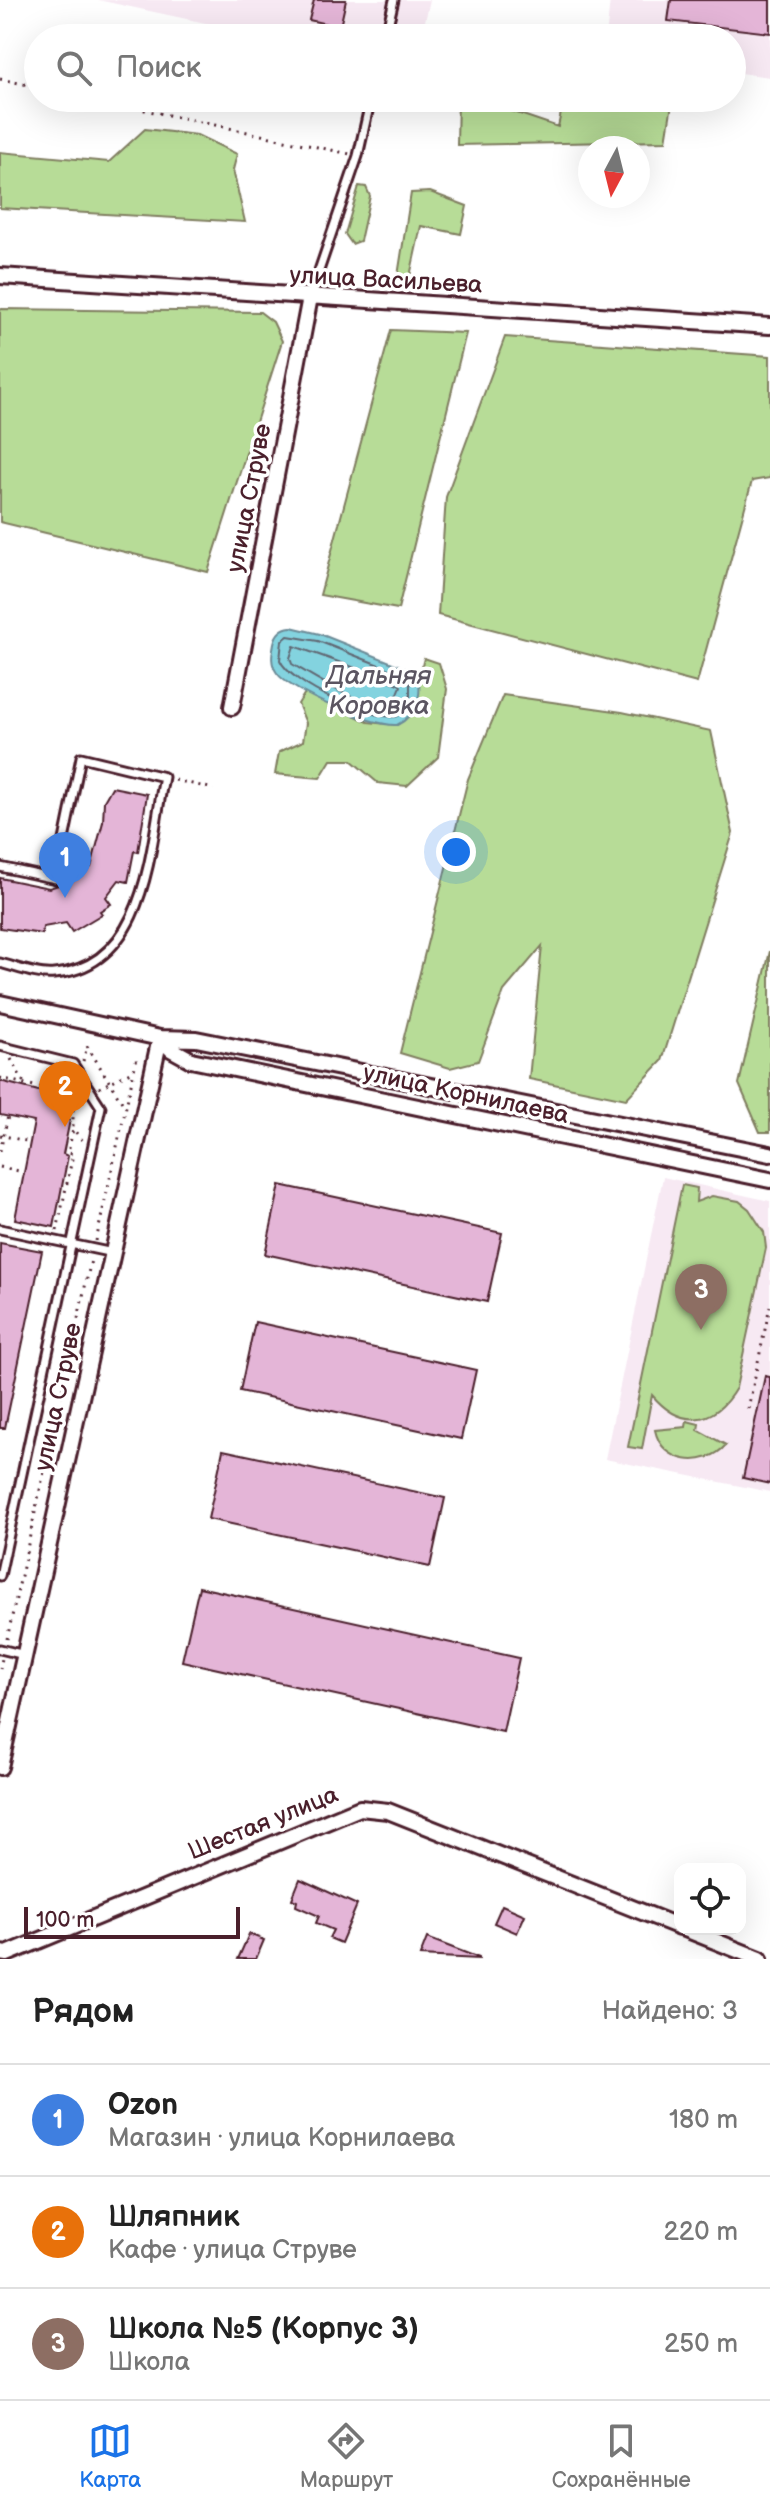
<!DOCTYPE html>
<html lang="ru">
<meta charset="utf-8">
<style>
:root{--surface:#fff;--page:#f6f6f6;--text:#222;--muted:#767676;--line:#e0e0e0;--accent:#1a73e8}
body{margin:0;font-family:"Balsamiq Sans",sans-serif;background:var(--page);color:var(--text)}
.controls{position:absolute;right:24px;bottom:24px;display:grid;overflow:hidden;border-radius:16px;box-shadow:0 8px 32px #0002}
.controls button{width:72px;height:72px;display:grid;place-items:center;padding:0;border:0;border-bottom:2px solid var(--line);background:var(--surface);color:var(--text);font:40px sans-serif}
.compass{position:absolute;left:578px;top:136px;width:72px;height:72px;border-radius:50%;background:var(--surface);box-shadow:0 8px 32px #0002;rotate:187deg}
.scale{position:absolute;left:24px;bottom:20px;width:216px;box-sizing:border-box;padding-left:8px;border:4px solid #4a1f2b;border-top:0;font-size:22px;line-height:28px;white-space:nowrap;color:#4a1f2b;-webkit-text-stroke:6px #fff;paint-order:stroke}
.you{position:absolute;left:456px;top:852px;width:28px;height:28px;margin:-20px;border:6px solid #fff;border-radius:50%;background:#1a73e8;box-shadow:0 0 0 12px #1a73e833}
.badge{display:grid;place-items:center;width:52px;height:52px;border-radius:50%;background:var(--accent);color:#fff;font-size:26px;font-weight:700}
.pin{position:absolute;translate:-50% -66px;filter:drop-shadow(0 2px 4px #0008)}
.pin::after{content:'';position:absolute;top:42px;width:28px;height:24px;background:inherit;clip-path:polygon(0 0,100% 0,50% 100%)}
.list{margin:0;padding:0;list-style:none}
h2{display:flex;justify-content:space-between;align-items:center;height:104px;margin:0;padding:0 32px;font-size:34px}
h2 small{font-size:26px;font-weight:400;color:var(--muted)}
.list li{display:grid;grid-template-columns:52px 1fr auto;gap:24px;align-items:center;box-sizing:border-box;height:112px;padding:0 32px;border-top:2px solid var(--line)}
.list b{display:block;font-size:30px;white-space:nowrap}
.list p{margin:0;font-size:26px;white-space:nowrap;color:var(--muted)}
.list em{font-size:26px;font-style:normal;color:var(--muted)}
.icon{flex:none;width:44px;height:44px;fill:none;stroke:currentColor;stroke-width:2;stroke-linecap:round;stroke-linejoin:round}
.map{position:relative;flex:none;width:770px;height:1959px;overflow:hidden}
.search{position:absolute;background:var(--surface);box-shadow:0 8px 32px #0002;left:24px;right:24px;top:24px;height:88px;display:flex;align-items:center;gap:20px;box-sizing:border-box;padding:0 28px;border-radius:44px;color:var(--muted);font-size:30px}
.sheet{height:440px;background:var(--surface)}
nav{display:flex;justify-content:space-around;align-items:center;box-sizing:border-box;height:112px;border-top:2px solid var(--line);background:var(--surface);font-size:22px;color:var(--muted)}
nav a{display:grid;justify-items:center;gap:4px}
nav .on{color:var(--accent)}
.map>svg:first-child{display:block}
.built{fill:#f7e9f3}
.green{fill:#b7dc97;stroke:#807e61;stroke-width:2}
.water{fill:#83d3df;stroke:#6c8b97;stroke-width:2}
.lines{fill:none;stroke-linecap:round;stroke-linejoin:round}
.shore{stroke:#616773;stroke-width:2}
.building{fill:#e4b5d7;stroke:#4a1f2b;stroke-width:2}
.service-casing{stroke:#4a1f2b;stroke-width:13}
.minor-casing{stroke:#4a1f2b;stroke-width:20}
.path{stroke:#4a1f2b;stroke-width:3;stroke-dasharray:2 6;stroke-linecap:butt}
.service{stroke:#fff;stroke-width:7}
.minor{stroke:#fff;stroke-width:14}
.labels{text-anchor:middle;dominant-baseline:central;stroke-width:7;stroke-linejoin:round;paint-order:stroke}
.street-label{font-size:24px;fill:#4a1f2b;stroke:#fff}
.water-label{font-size:26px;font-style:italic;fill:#5b5561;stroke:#fff}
</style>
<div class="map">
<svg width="770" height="1959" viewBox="0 0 770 1959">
<rect width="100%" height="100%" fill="#fff"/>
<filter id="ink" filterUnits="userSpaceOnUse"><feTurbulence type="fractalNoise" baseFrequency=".0125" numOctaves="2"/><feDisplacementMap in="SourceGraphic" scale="16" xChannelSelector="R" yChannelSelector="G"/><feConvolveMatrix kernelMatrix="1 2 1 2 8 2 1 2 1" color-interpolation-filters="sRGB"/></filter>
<g filter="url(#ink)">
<path class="built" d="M98,0H430L421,38H276Z
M610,0H770V77L732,72V38H606Z
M663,1177L770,1201V1492L605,1459Z"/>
<path class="green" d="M458,98H473L558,127L564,98H673L666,141L457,145Z
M145,129L197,135L237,154L233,170L245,222L0,208V152L109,162Z
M359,186L366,187L370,196L360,241L352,244L345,234Z
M430,192L467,206L461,234L421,226L407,290L397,282L411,193Z
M0,309L260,312L273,322L282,341L208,572L0,522Z
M391,330L466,333L398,609L320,595Z
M505,337L770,356V478L752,481L697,683L438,615L446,497Z
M424,658L439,663L447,689L438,757L407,786L378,783L351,760H331L320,778L275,774L279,752L303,741L306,723L298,704L306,691L368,722L397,725C422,706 416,685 424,658Z
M503,695L622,712L711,731L733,833L662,1061L626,1099L529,1079L542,946L504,991L478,1061L450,1068L400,1053L468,779Z
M770,951V1132H760L739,1084Z
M682,1185L697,1188L696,1202L712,1196L739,1201L749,1209L764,1232L766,1248L736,1388C713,1427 680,1428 652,1395L642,1449L628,1447Z
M687,1421L699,1424L698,1430L726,1445C705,1469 662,1464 655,1430L686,1427Z"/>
<path class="water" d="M291,627L320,634L413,671C427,689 416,716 397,725C373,727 289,691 277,673C270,663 272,654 274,643C276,634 281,628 291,627Z"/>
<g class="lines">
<path class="shore" d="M288,636L318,641L402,674L410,682V697L398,716C372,722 290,684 280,660L282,641Z
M294,646L397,683L401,686L393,706C366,711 316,678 292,664L290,658Z"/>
</g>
<path class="building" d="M314,0H346L340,27L309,20Z
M671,0H770V33L668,21Z
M112,787L147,794L138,852L134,851L128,882L119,880L106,897L111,904L100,911L102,914L72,932L66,923L43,927L42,934L0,928V878L49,888L59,885L63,878L84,865L91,867L103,822L104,801Z
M0,1081L54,1095L52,1103L66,1105L63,1118L70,1120L63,1154L68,1156L54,1227L15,1219L34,1122L0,1115Z
M280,1185L502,1233L487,1302L265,1254Z
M0,1243L42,1251L5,1428H0Z
M255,1322L476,1370L461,1439L240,1391Z
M765,1376L770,1377V1484L743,1478Z
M223,1450L445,1498L430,1567L208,1519Z
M199,1587L519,1658L503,1732L182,1661Z
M300,1879L357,1905L341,1943L329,1938L333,1930L316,1923L319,1916L296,1906L297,1901L292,1899Z
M502,1905L525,1915L517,1933L494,1923Z
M249,1934L264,1940L256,1959H238Z
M427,1938L479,1958V1959L420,1956Z"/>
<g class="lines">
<g class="service-casing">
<path id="service" d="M385,38L394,0
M310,297L358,156L371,98
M0,867L56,879L81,757L164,777C150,846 148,966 54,974C38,976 16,967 0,963
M0,1046L73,1064L101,1107L0,1576
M0,1229L113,1253
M0,1649L25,1655"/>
</g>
<g class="minor-casing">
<path id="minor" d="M0,276L770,326
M232,707L310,297
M0,1003L160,1038L0,1767
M770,1154L196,1039L160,1038L171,1049L191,1060L770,1180
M685,1929L760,1959
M0,1953L7,1954L360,1808L388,1811L680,1927"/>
</g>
<path class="path" d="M0,79L38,87
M89,98L350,154
M175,780L214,789
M87,1046L125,1107
M11,1059L24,1083
M83,1061L87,1046
M51,1069L47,1089L61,1093L73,1106V1129L83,1141
M0,1078L47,1089
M99,1088L134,1070
M0,1135L30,1142
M0,1151L8,1116
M0,1167L24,1172
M57,1231L73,1154L68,1153L73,1129
M96,1241L137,1057
M748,1409L770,1306
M7,1639L91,1260
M0,1669L2,1658"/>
<use href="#service" class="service"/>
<use href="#minor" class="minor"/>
</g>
</g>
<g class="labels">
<g class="street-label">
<text transform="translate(386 280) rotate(3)">улица Васильева</text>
<text transform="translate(249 498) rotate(-79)">улица Струве</text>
<text transform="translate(466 1094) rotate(12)">улица Корнилаева</text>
<text transform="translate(58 1397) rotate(-78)">улица Струве</text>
<text transform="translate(263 1823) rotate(-22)">Шестая улица</text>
</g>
<g class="water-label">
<text x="379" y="676">Дальняя<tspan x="379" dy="30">Коровка</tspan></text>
</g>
</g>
</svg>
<div class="controls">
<button><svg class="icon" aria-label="locate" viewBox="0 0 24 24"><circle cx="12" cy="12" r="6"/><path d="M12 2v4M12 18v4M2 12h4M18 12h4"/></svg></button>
</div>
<svg class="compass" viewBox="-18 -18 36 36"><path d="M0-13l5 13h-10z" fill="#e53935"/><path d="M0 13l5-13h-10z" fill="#767676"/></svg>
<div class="scale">100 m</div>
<div class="you"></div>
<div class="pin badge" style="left:65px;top:898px;background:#3f7fe0">1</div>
<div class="pin badge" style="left:65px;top:1127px;background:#e8710a">2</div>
<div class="pin badge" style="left:701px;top:1330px;background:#8d6e63">3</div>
<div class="search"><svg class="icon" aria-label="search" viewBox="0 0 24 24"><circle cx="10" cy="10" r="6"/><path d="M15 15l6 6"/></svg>Поиск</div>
</div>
<section class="sheet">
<h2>Рядом<small>Найдено: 3</small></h2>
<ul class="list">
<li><span class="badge" style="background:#3f7fe0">1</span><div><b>Ozon</b><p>Магазин · улица Корнилаева</p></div><em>180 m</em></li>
<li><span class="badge" style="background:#e8710a">2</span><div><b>Шляпник</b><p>Кафе · улица Струве</p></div><em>220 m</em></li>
<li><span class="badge" style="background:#8d6e63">3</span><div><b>Школа №5 (Корпус 3)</b><p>Школа</p></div><em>250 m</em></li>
</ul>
</section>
<nav>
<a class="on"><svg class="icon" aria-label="map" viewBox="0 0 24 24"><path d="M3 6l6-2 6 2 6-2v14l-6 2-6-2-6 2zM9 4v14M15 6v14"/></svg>Карта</a>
<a><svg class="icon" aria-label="directions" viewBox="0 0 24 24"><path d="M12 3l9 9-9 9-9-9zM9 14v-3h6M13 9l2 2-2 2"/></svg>Маршрут</a>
<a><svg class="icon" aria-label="saved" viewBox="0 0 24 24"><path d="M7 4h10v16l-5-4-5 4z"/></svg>Сохранённые</a>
</nav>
